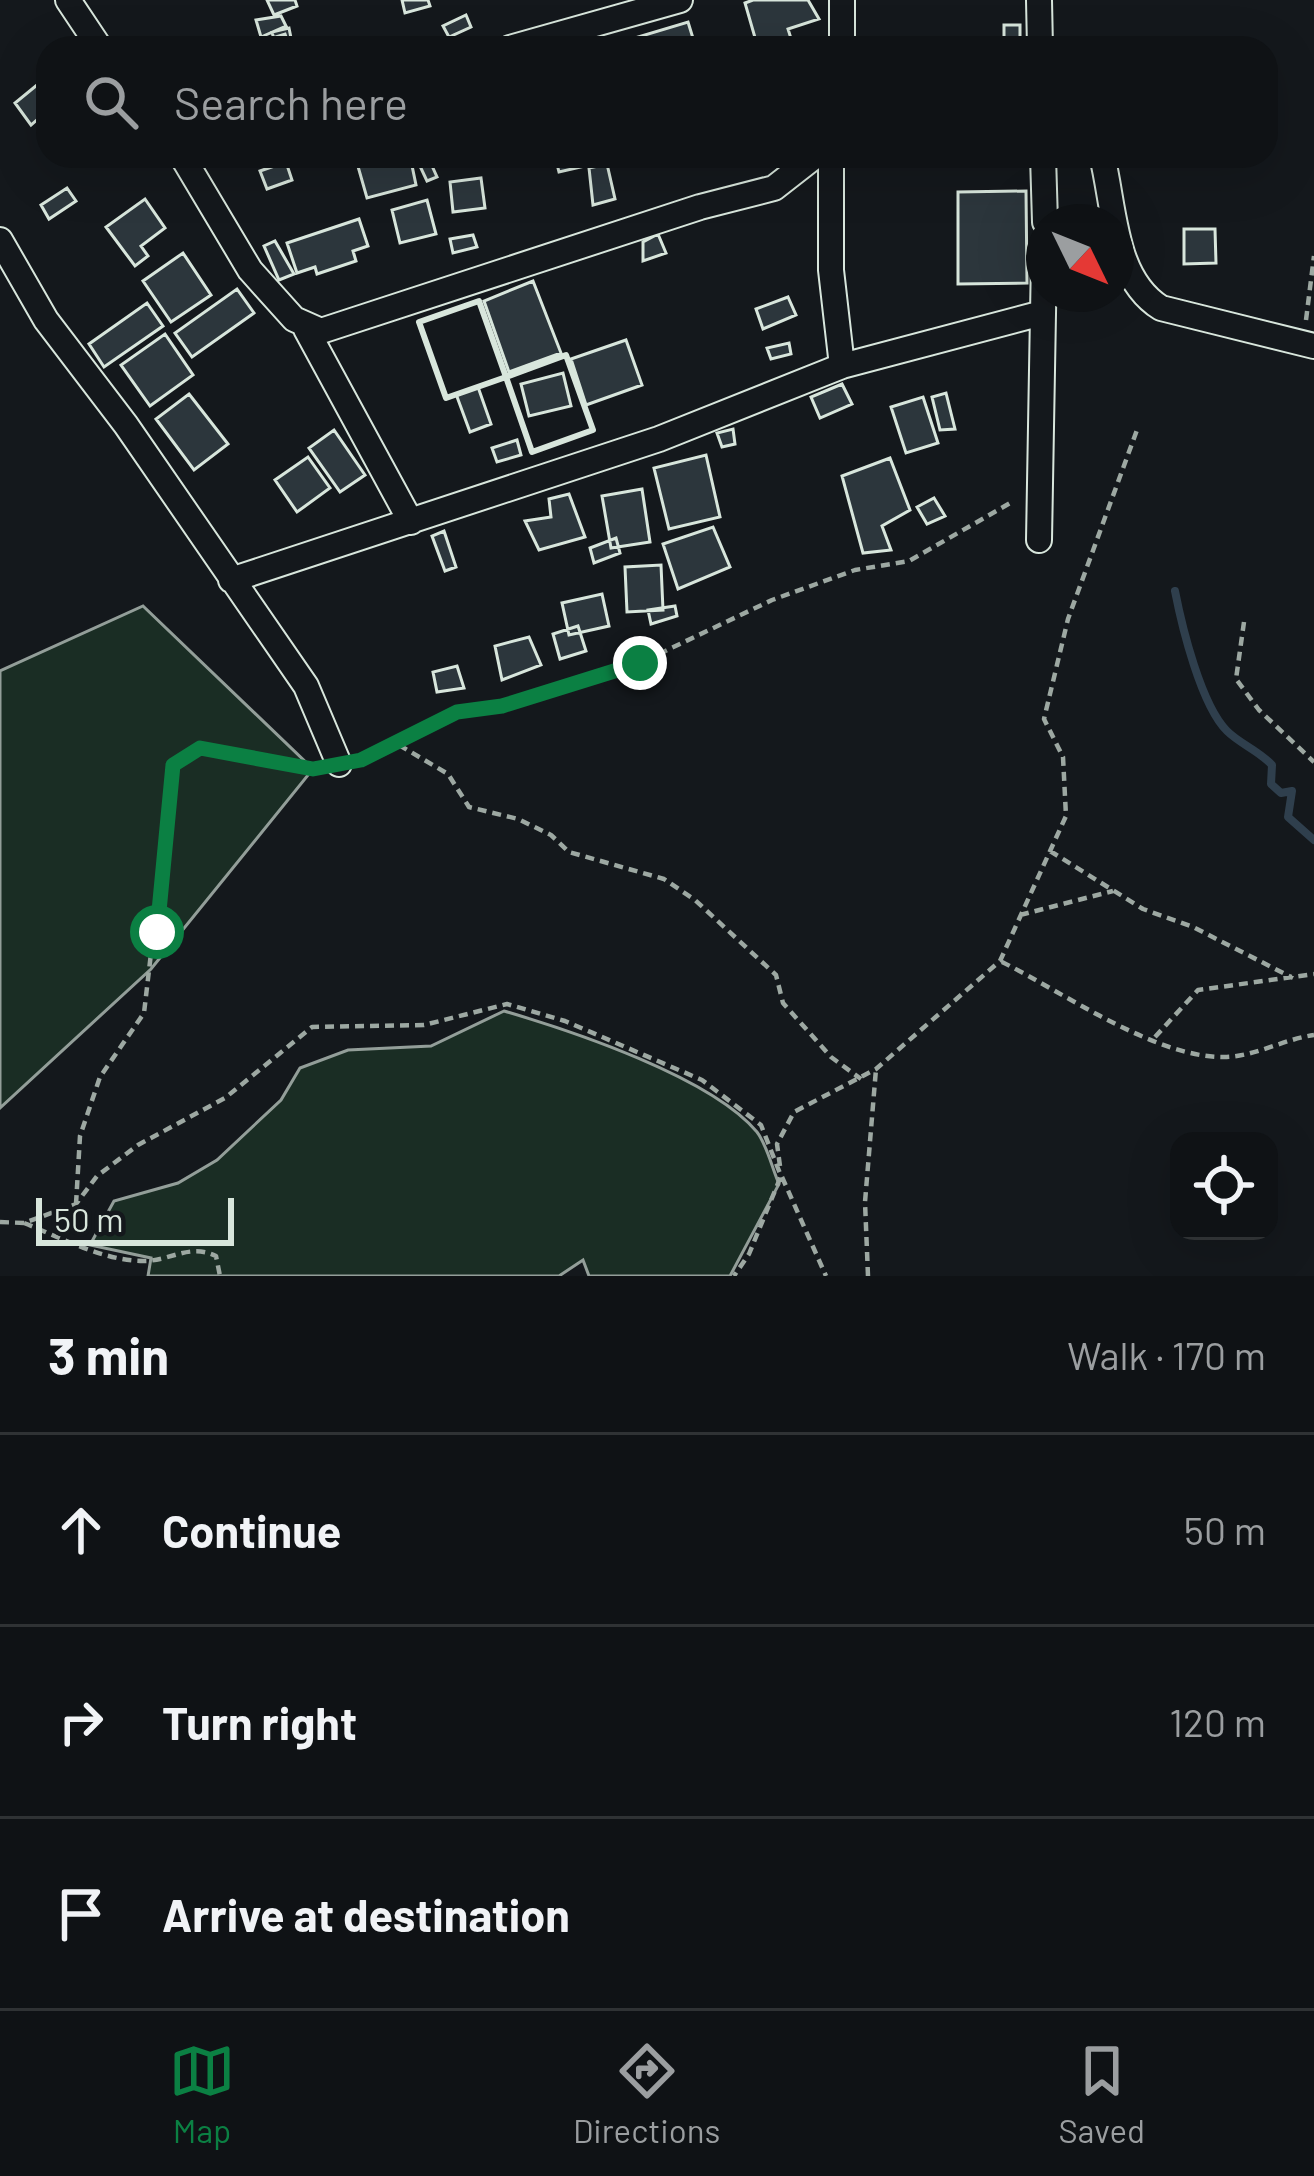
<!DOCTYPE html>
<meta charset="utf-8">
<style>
:root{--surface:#0f1215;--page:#1d2022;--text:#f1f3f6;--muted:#9b9ea0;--line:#2f3234;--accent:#0b8043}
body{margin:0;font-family:Barlow,sans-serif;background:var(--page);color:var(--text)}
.controls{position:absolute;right:36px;bottom:36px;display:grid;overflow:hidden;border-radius:24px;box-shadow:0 12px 48px #0002}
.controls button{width:108px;height:108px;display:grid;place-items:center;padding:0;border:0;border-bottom:3px solid var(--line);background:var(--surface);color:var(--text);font:60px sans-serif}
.compass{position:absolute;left:1026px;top:204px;width:108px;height:108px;border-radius:50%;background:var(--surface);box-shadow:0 12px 48px #0002;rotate:133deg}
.scale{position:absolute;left:36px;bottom:30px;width:198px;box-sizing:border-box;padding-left:12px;border:6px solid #d8e6dc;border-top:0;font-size:33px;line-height:42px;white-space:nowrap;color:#d8e6dc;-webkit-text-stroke:9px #14181c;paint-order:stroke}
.stop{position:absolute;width:36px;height:36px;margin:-27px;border:9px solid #0b8043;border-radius:50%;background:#fff}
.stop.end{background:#0b8043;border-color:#fff;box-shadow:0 3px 12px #0008}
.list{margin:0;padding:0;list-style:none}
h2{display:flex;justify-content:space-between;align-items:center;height:156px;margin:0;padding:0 48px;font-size:51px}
h2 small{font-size:39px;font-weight:400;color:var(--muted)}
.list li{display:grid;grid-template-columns:78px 1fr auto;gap:36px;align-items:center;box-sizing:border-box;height:192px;padding:0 48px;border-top:3px solid var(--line)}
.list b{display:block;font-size:45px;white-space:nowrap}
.list em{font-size:39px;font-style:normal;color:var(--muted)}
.icon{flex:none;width:66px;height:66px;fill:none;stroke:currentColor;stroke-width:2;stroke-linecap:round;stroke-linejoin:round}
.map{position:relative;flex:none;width:1314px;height:1276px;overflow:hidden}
.search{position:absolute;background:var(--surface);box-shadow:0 12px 48px #0002;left:36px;right:36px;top:36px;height:132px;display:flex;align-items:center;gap:30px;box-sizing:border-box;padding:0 42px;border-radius:36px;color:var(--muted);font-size:45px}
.sheet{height:732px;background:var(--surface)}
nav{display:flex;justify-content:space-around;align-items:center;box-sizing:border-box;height:168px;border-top:3px solid var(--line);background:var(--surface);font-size:33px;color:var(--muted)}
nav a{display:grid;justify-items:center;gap:6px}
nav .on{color:var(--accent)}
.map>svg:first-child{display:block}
.green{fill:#1a2d24;stroke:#939e99;stroke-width:3}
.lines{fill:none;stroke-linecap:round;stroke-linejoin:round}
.stream{stroke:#2f3f4d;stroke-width:8}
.building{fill:#2c363c;stroke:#d8e6dc;stroke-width:3}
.minor-casing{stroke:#d8e6dc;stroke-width:28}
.path{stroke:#9da8a2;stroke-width:4.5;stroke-dasharray:9 6;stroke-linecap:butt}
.minor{stroke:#14181c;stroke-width:24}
.wall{stroke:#d8e6dc;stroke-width:6}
.route{stroke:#0b8043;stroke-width:15}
</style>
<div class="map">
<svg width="1314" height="1276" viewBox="0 0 1314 1276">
<rect width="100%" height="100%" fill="#14181c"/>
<path class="green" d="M143,606L313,769L151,969L0,1108V671Z
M504,1011C572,1031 711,1077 757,1132C767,1145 772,1168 779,1184L730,1276H589L583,1260L559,1276H148L151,1258L90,1245L114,1201L178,1183L217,1160L281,1100L300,1068L348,1050L431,1046Z"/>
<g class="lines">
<path class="stream" d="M1175,591C1182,627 1201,705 1227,731C1240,744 1258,750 1272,765L1271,784L1281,793L1292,791L1288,817L1314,840"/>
</g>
<path class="building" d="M267,0H295L297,6L274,15Z
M402,0H428L430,6L405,13Z
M753,0H808L819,19L788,29L793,45L800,48H758L745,3Z
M466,15L471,27L449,37L443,26Z
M281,16L286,26L261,37L256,20Z
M688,22L696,48H641L638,37Z
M1004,25H1020V48H1004Z
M289,28L292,43L276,47L272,32Z
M285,34L289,46L260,48L259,42Z
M48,76V110L31,125L15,103Z
M355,156H410L416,185L367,198Z
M555,156H601L602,162L559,172Z
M428,157L437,177L427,181L418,162Z
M286,162L292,180L267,189L260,171Z
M607,164L615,199L593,205L589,168Z
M481,178L485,208L453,212L450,182Z
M67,188L76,201L49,219L41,205Z
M1026,191L1027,283L958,284V192Z
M145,199L165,228L141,246L148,256L135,266L106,227Z
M427,200L436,234L400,243L392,210Z
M359,219L368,246L353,251L356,261L317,274L315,267L297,273L287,243Z
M1184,229H1215L1216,263L1184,264Z
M658,234L666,253L643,261V242Z
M473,235L477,247L453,253L450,239Z
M275,241L294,274L279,280L264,246Z
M183,253L211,295L171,322L143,281Z
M533,281L561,353L509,372L484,301Z
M237,289L254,313L192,357L175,333Z
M788,297L796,315L763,329L756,309Z
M147,303L163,326L104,367L89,344Z
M165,334L193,375L150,406L121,365Z
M626,340L642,385L586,405L571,359Z
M789,343L791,354L771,359L767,348Z
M563,373L571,406L529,416L521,384Z
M842,384L852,404L820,418L811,397Z
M478,387L491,424L470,432L456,394Z
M946,393L955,429L940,430L932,397Z
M189,394L228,444L194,470L156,419Z
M923,397L938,443L906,453L891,407Z
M733,429L735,444L722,447L717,433Z
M334,430L365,475L340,492L309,448Z
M517,440L521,455L497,462L492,448Z
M706,455L720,517L669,529L654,468Z
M308,457L330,488L297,512L275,480Z
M890,458L910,510L882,526L891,550L863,553L842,476Z
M642,489L650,542L611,548L602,496Z
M569,494L585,537L539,550L525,521L551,517L549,499Z
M934,498L945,516L927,524L917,507Z
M713,527L730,567L678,589L663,544Z
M444,531L456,567L445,571L432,536Z
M616,538L620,553L594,563L590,548Z
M661,565L663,610L627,612L625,567Z
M602,594L609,626L569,635L562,603Z
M675,606L677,616L651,624L648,610Z
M578,626L586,651L560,659L553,634Z
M529,637L541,665L502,680L495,646Z
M457,666L464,688L437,692L433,672Z"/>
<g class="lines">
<g class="minor-casing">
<path id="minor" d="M68,0L100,48
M1039,0L1040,48
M510,48L680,0
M842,48V0
M182,156L250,270L294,319L321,331L700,207L774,188L815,156
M831,156V270L842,366
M1043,156L1045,222
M1102,156C1115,208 1113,278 1161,308L1314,346
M0,240L46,320L126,425L306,686L339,764
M306,329L411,522
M1039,540L1044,257
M231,580L659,439L842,366L1042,313"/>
</g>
<path class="path" d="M1306,320L1314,256
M1244,622L1236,679L1259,710L1314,762
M399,745L448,774L469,807L518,819L551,835L569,852L664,879L695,900L776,975L783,1003L831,1057L861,1079
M364,759L457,712L503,706L640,663L772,600L855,570L909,561L1012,502
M1050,851L1143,909L1193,927L1293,978
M1020,915L1113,891
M1002,962C1063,992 1155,1058 1224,1057C1254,1057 1284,1039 1314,1035
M1155,1037L1198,990L1314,974
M780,1166L777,1144L794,1112L876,1069L1000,961L1066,816L1063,757L1044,719L1068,619L1137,430
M782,1177L826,1276
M76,1204L80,1136L100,1077L144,1013L173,765L200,748L312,769
M0,1222L24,1223L76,1204L97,1176L138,1145L225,1098L312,1027L424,1025L507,1004L565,1021L702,1080L761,1125L781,1176L749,1254L734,1276
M24,1223C59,1237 104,1261 143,1261C171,1261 189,1243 216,1256L220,1276
M868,1276L865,1202L876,1069"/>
<use href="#minor" class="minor"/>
<path class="wall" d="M479,301L506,377L446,398L419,322Z
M566,355L593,430L532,452L506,377Z"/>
</g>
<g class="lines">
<path class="route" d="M157,932L173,765L200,748L313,769L361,760L457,712L502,706L640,663"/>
</g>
</svg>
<div class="controls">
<button><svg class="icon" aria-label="locate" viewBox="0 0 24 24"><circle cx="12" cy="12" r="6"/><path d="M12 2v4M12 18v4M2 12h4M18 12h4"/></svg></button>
</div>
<svg class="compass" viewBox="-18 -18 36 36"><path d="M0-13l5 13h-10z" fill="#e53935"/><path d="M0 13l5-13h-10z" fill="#9b9ea0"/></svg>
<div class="scale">50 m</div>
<div class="stop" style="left:157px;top:932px"></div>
<div class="stop end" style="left:640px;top:663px"></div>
<div class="search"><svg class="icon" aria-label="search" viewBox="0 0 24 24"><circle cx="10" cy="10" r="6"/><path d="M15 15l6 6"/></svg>Search here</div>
</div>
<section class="sheet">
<h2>3 min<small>Walk · 170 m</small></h2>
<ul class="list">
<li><svg class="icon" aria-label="ahead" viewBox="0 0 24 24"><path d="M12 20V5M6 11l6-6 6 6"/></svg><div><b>Continue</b></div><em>50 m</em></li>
<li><svg class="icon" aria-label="right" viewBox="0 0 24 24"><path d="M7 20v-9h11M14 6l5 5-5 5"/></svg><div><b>Turn right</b></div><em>120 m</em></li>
<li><svg class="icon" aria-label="arrive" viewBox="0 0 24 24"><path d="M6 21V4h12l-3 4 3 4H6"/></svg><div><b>Arrive at destination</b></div></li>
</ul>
</section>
<nav>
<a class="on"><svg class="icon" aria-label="map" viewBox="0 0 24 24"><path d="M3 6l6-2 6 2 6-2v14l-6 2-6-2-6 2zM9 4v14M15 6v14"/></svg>Map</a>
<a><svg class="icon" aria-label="directions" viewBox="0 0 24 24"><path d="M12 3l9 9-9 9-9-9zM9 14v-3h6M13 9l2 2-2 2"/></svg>Directions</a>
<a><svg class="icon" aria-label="saved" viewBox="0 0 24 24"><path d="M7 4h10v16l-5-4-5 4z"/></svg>Saved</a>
</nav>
